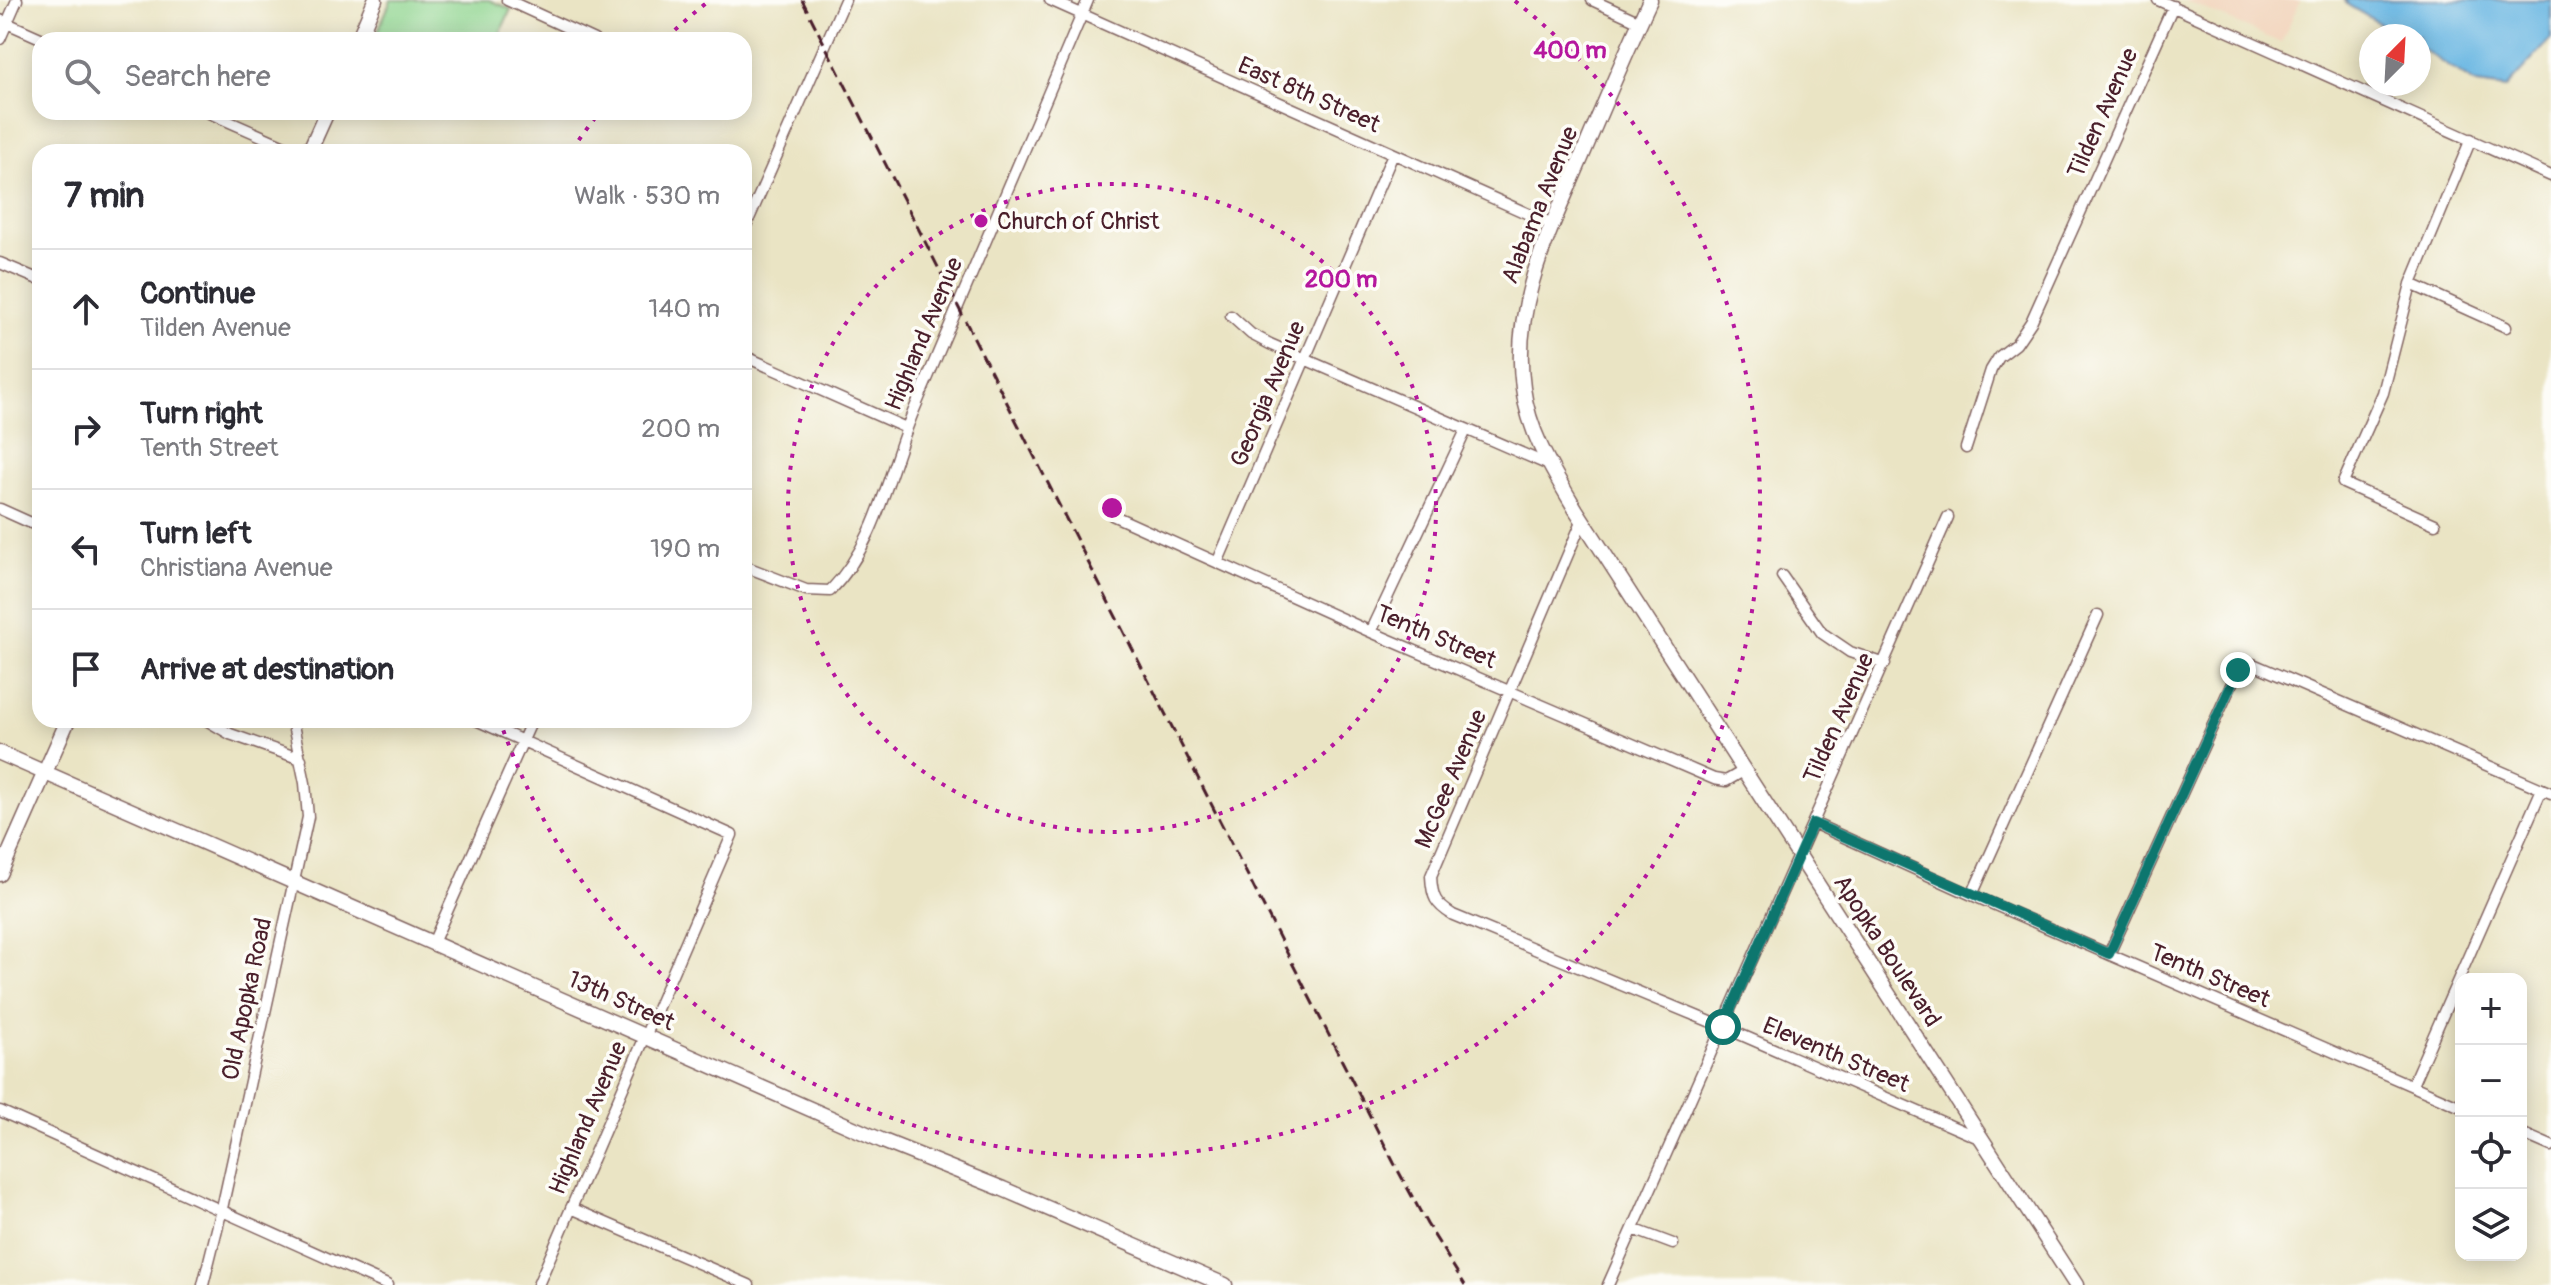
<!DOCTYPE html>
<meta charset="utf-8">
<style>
:root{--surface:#fff;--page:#f7f7f7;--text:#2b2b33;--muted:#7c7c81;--line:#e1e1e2}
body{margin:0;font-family:Pangolin,sans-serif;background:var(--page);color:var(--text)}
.controls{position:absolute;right:24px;bottom:24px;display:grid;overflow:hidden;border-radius:16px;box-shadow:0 4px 20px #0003}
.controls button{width:72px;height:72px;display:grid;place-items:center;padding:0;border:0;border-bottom:2px solid var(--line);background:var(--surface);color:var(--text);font:40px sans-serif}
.compass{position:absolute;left:2359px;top:24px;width:72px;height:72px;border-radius:50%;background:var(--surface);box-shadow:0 4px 20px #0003;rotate:24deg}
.stop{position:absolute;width:24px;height:24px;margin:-18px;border:6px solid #0f766e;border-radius:50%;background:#fff}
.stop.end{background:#0f766e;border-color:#fff;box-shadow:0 2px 8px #0008}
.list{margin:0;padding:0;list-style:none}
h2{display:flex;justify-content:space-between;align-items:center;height:104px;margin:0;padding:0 32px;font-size:34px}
h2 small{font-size:26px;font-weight:400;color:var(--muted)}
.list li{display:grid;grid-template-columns:52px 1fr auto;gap:24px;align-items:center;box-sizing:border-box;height:120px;padding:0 32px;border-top:2px solid var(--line)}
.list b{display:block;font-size:30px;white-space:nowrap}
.list p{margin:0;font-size:26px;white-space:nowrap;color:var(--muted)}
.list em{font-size:26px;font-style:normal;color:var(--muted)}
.icon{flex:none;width:44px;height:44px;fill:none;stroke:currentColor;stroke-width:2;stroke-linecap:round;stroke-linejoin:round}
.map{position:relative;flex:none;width:2551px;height:1285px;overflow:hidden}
.search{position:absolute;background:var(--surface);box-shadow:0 4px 20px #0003;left:32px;top:32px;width:720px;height:88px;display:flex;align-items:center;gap:20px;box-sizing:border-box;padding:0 28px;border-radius:24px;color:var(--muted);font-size:30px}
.panel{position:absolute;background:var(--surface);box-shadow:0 4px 20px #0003;left:32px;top:144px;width:720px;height:584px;border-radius:24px}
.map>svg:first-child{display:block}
.built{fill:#f2d5bd}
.green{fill:#8ed48f;stroke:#6c7a5d;stroke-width:2}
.water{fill:#67b6e2;stroke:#586a86;stroke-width:2}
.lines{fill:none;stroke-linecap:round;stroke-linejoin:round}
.street-casing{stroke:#826461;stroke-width:13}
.secondary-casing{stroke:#826461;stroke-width:17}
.street{stroke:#fff;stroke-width:10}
.secondary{stroke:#fff;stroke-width:14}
.rail{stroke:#4a1f2b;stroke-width:3;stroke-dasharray:12 6;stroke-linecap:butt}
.route{stroke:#0f766e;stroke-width:10}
.ring{fill:none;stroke:#b5179e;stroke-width:4;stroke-dasharray:4 8}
.poi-dot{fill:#b5179e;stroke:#fdfcf7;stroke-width:3}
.labels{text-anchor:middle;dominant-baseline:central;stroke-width:7;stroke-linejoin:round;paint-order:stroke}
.street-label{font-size:24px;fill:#4a1f2b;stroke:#fdfcf7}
.poi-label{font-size:24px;fill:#4a1f2b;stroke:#fdfcf7;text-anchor:start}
.centre{fill:#b5179e;stroke:#fdfcf7;stroke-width:4}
.ring-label{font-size:24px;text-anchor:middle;font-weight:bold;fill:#b5179e;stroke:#fdfcf7;stroke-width:7;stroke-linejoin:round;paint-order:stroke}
</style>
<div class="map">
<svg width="2551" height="1285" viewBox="0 0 2551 1285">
<rect width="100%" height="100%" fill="#fdfcf7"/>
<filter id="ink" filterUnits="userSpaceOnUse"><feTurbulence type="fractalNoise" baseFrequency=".0125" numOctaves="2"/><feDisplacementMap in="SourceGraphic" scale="16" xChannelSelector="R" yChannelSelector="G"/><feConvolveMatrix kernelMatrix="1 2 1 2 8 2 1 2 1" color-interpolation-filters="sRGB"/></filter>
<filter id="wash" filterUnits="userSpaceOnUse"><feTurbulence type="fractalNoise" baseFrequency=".006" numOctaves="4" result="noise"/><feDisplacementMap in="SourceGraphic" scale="32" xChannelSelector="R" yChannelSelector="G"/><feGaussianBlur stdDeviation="1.8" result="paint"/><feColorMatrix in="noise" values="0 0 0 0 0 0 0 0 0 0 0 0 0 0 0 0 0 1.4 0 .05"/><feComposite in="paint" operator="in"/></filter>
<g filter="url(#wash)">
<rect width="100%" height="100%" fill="#eae4c4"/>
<path class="built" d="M2184,0H2300L2281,43Z"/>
<path class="green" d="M391,0H489L511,9L497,40H374Z"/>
<path class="water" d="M2344,0H2551V39L2506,88L2476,84L2419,47V36H2401L2348,5Z"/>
</g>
<g filter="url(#ink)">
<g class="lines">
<g class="street-casing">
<path id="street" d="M507,0L594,40
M1050,0L1553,225
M1592,0L1640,22
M2158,0L2551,176
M0,20L45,40
M0,39L17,0
M207,112L298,152
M744,230L845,0
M0,263L40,280
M2411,284L2506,327
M1231,316L1251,334L1270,344L1549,465
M744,356L906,428
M1966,448L1991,370L1999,357L2016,344L2031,322L2173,6
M0,509L40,527
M1112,515L1371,632L1714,779L1726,781L1745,770
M1583,519L1431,876C1432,897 1435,904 1453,915L1723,1027L1981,1139
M2435,524L2343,483L2383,393L2411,284L2471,139
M1218,561L1393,154
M744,566L806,590L830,591C878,542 888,472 914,410C971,273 1031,137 1088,0
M1782,576L1822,633L1850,652L1885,664
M1371,632L1466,430
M206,720L230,734L301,759
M476,720L732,835L538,1285
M1813,823L1972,895L2461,1107
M1972,895L2098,615
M433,943L532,720
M2109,954L2238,670L2247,664H2253L2551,793
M2412,1085L2542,789
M0,1111L387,1285
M2521,1133L2551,1146
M571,1208L749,1285
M1633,1229L1673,1244
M203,1285L221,1213L308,817L305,783L292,720
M1608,1285L1948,517"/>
</g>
<g class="secondary-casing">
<path id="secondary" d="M1650,0C1626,52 1604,104 1582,156C1550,231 1511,304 1523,388C1529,434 1553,471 1576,510L2076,1285
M358,40L375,0
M309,152L327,112
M0,753L883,1141L1003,1189L1225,1285
M0,874L68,720"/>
</g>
<use href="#street" class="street"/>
<use href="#secondary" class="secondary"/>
<path class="rail" d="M802,0L1394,1163L1427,1224L1465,1285"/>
</g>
</g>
<g class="lines" filter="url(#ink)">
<path class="route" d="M1723,1027L1813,823L2109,954L2238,670"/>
</g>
<g class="ring">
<circle cx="1112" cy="508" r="324"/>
<path d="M572 150A648 648 0 0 1 598 114M666 38A648 648 0 0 1 709 1M1515 1A648 648 0 1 1 501 724"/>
</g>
<circle class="poi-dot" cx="981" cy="221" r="8"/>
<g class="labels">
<g class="street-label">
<text transform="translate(1309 95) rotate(24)">East 8th Street</text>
<text transform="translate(2103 113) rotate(-66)">Tilden Avenue</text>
<text transform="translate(1540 205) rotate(-68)">Alabama Avenue</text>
<text transform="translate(924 334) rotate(-67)">Highland Avenue</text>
<text transform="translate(1268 394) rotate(-67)">Georgia Avenue</text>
<text transform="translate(1436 637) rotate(23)">Tenth Street</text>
<text transform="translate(1839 718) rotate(-66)">Tilden Avenue</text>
<text transform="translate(1451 779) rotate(-67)">McGee Avenue</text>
<text transform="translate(1887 951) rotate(57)">Apopka Boulevard</text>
<text transform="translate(2210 976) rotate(23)">Tenth Street</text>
<text transform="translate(247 999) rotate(-78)">Old Apopka Road</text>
<text transform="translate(621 1001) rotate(24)">13th Street</text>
<text transform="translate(1836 1055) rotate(23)">Eleventh Street</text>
<text transform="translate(588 1118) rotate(-67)">Highland Avenue</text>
</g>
<g class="poi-label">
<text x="997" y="221">Church of Christ</text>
</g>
</g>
<circle cx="1112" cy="508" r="12" class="centre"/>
<g class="ring-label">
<text x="1570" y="58">400 m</text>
<text x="1341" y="287">200 m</text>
</g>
</svg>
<div class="controls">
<button>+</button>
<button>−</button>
<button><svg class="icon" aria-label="locate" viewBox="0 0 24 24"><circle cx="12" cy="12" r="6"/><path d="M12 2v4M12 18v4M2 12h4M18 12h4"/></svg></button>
<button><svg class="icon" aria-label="layers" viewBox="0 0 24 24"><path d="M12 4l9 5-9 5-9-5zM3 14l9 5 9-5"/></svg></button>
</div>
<svg class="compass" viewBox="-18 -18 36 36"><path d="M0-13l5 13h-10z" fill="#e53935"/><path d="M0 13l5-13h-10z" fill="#7c7c81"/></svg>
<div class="stop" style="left:1723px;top:1027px"></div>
<div class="stop end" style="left:2238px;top:670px"></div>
<div class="search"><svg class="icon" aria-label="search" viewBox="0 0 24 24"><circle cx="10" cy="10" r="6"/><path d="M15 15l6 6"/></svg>Search here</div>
<section class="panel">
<h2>7 min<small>Walk · 530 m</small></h2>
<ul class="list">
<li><svg class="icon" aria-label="ahead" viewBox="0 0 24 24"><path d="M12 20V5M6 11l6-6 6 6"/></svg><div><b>Continue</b><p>Tilden Avenue</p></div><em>140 m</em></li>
<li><svg class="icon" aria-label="right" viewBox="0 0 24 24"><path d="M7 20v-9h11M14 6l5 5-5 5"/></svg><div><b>Turn right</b><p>Tenth Street</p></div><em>200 m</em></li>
<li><svg class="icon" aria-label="left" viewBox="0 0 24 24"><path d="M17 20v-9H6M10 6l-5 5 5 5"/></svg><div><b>Turn left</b><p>Christiana Avenue</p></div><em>190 m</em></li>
<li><svg class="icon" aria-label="arrive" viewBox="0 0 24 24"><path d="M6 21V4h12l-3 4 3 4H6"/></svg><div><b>Arrive at destination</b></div></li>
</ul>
</section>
</div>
